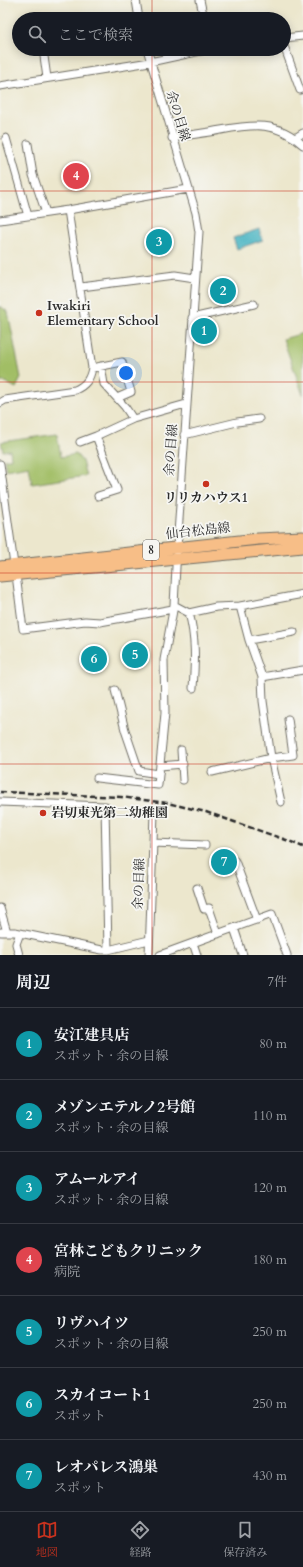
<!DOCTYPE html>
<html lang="ja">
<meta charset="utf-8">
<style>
:root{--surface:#171b24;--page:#20242c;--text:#f1f3f6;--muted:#9ea1a6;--line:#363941;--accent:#c8321e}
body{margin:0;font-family:Cardo,"Noto Serif JP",serif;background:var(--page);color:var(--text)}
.you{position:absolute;left:126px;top:373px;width:14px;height:14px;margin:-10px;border:3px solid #fff;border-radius:50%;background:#1a73e8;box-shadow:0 0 0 6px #1a73e833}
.badge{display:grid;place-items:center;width:26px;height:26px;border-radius:50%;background:var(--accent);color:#fff;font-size:13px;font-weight:700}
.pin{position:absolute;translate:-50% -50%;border:2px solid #fff;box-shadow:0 1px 4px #0006}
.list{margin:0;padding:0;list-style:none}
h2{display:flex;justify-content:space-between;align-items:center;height:52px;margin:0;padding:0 16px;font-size:17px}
h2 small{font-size:13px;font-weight:400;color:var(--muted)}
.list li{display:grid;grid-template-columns:26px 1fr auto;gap:12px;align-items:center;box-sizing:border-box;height:72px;padding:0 16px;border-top:1px solid var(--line)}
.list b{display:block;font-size:15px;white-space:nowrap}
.list p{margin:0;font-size:13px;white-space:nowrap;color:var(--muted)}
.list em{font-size:13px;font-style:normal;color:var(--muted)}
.icon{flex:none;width:22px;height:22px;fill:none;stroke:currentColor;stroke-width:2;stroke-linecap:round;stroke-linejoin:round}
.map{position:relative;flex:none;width:303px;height:955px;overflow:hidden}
.search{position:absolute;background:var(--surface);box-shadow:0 2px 10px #0003;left:12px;right:12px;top:12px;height:44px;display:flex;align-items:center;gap:10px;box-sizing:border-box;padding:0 14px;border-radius:22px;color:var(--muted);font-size:15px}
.sheet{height:556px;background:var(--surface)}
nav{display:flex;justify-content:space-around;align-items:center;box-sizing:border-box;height:56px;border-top:1px solid var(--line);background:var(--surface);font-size:11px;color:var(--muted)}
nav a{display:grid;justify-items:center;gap:2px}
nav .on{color:var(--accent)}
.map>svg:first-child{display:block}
.green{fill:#a1be65;stroke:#667448}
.water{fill:#45b2c1;stroke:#386e76}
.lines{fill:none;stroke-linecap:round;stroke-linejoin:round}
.street-casing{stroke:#6f6d64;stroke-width:9}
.primary-casing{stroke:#6f6d64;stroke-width:13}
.street{stroke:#fff;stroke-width:7}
.primary{stroke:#f7be87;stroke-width:11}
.rail{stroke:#2b2b2b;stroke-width:2.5;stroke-dasharray:6 3;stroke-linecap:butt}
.grid{fill:none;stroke:#c8321e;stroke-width:1;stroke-opacity:0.55}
.poi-dot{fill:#c8321e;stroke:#f6f6f2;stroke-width:1.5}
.labels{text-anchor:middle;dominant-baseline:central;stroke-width:3.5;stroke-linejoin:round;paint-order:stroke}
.shield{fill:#f6f6f2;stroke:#686867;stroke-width:1}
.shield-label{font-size:12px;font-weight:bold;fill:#2b2b2b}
.street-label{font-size:13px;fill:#2b2b2b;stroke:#f6f6f2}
.poi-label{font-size:13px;font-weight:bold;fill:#2b2b2b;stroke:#f6f6f2;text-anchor:start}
</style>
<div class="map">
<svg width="303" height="955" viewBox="0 0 303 955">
<rect width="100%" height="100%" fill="#f6f6f2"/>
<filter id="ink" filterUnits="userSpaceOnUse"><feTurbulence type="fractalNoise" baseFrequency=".025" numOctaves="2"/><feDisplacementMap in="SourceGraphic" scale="8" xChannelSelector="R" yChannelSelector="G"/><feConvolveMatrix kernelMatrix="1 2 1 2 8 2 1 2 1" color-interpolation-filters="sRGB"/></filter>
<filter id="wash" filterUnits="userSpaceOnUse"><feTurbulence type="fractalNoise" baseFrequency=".012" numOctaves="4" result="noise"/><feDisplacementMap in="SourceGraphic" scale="16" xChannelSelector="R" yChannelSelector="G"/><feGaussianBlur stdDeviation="0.9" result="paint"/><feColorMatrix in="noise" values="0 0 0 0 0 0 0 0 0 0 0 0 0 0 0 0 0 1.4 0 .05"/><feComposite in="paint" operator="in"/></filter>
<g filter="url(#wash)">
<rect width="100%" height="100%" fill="#ece7cd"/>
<path class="green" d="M0,306L8,312L21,378L16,388L5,382H0Z
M303,333V395L283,339Z
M57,434L61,457L76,454L82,461L86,476L32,484L29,466L6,470L4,459H11L10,450L3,451L1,442Z"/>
<path class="water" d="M259,229L263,240L237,249L233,238Z"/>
</g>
<g filter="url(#ink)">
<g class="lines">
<g class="street-casing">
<path id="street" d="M136,0L139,19
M200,0L204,19
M37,18V19
M284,38L303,36
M284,46L300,90
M43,49L47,78
M0,86L150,62L210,49
M6,138L28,216
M172,138C189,135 205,133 221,130C254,124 277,121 303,145
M295,138L303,133
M28,144L33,175L46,213
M0,220L68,210L188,189
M81,287L175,275L195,278
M192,318L254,304
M101,366L104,384L125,407L133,419
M92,368L122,362L131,392L117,398
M0,403L5,400L75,390C86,385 90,379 92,368L68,210
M184,435L237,422L259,419
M96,436L117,490L98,496
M80,442L96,436L133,419L186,404
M0,464L14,565
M16,575L23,629L85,621L100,622L173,609
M174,605L189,613L216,607L240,606L303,594
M240,606L249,640L262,677L263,701L271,758L281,802
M189,613C196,638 195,662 193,688
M249,640L294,632
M262,677L303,670
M115,690L125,730L139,771L159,774
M181,750L183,780
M160,766L183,764
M212,772L271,758L293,755L288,719
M97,778L158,785L165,713L164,660L174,605L177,548L199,232L196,213L147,49
M0,802L105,806L108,950
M153,843L205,845
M235,861L257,920
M197,888L204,909L209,908L218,934
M0,908L7,932
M234,928L243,955
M1,932H15L102,950H108L149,940
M193,943L197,955
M19,955L16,944L20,933
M149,955L154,813
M160,955L272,914L287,955"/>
</g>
<g class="primary-casing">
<path id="primary" d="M0,567L258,539L303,537
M0,576L303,547"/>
</g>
<use href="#street" class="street"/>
<use href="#primary" class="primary"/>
<path class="rail" d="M0,792L121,797L167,803L206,812L289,841L303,847"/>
</g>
</g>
<path class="grid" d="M152,0V19M152,49V955M0,191H303M0,382H303M0,573H303M0,764H303"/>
<g class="poi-dot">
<circle cx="39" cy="313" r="4"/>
<circle cx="206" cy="484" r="4"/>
<circle cx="43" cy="813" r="4"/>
</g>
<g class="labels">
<rect class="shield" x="143" y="540" width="16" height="20" rx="3"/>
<g class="shield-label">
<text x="151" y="550">8</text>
</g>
<g class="street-label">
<text transform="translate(178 116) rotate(73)">余の目線</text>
<text transform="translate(171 450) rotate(-86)">余の目線</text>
<text transform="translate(198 531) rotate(-6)">仙台松島線</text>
<text transform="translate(139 884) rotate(-88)">余の目線</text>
</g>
<g class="poi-label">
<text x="47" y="306">Iwakiri<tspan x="47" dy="15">Elementary School</tspan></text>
<text x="206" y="498" text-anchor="middle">リリカハウス1</text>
<text x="51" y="813">岩切東光第二幼稚園</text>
</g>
</g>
</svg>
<div class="you"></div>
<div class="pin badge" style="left:204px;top:331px;background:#0f9aa8">1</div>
<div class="pin badge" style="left:223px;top:291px;background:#0f9aa8">2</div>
<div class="pin badge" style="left:159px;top:242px;background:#0f9aa8">3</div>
<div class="pin badge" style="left:76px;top:176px;background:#e0444e">4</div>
<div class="pin badge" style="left:135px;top:655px;background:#0f9aa8">5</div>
<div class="pin badge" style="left:94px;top:659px;background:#0f9aa8">6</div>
<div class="pin badge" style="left:224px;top:862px;background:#0f9aa8">7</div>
<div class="search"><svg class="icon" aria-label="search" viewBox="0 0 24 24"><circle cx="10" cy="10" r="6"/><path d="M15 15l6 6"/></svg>ここで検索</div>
</div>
<section class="sheet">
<h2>周辺<small>7件</small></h2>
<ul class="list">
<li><span class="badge" style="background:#0f9aa8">1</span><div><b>安江建具店</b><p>スポット · 余の目線</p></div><em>80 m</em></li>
<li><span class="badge" style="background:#0f9aa8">2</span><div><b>メゾンエテルノ2号館</b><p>スポット · 余の目線</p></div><em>110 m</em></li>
<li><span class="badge" style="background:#0f9aa8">3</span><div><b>アムールアイ</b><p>スポット · 余の目線</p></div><em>120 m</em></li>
<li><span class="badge" style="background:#e0444e">4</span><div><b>宮林こどもクリニック</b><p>病院</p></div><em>180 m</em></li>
<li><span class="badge" style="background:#0f9aa8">5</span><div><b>リヴハイツ</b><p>スポット · 余の目線</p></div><em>250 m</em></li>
<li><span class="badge" style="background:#0f9aa8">6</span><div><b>スカイコート1</b><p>スポット</p></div><em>250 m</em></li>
<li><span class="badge" style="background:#0f9aa8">7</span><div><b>レオパレス鴻巣</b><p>スポット</p></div><em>430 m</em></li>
</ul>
</section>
<nav>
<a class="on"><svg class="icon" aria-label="map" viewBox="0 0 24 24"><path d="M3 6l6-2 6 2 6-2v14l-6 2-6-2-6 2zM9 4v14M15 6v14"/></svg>地図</a>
<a><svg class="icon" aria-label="directions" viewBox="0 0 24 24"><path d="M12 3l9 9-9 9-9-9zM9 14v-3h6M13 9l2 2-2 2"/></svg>経路</a>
<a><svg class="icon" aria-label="saved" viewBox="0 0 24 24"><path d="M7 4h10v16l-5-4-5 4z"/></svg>保存済み</a>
</nav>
